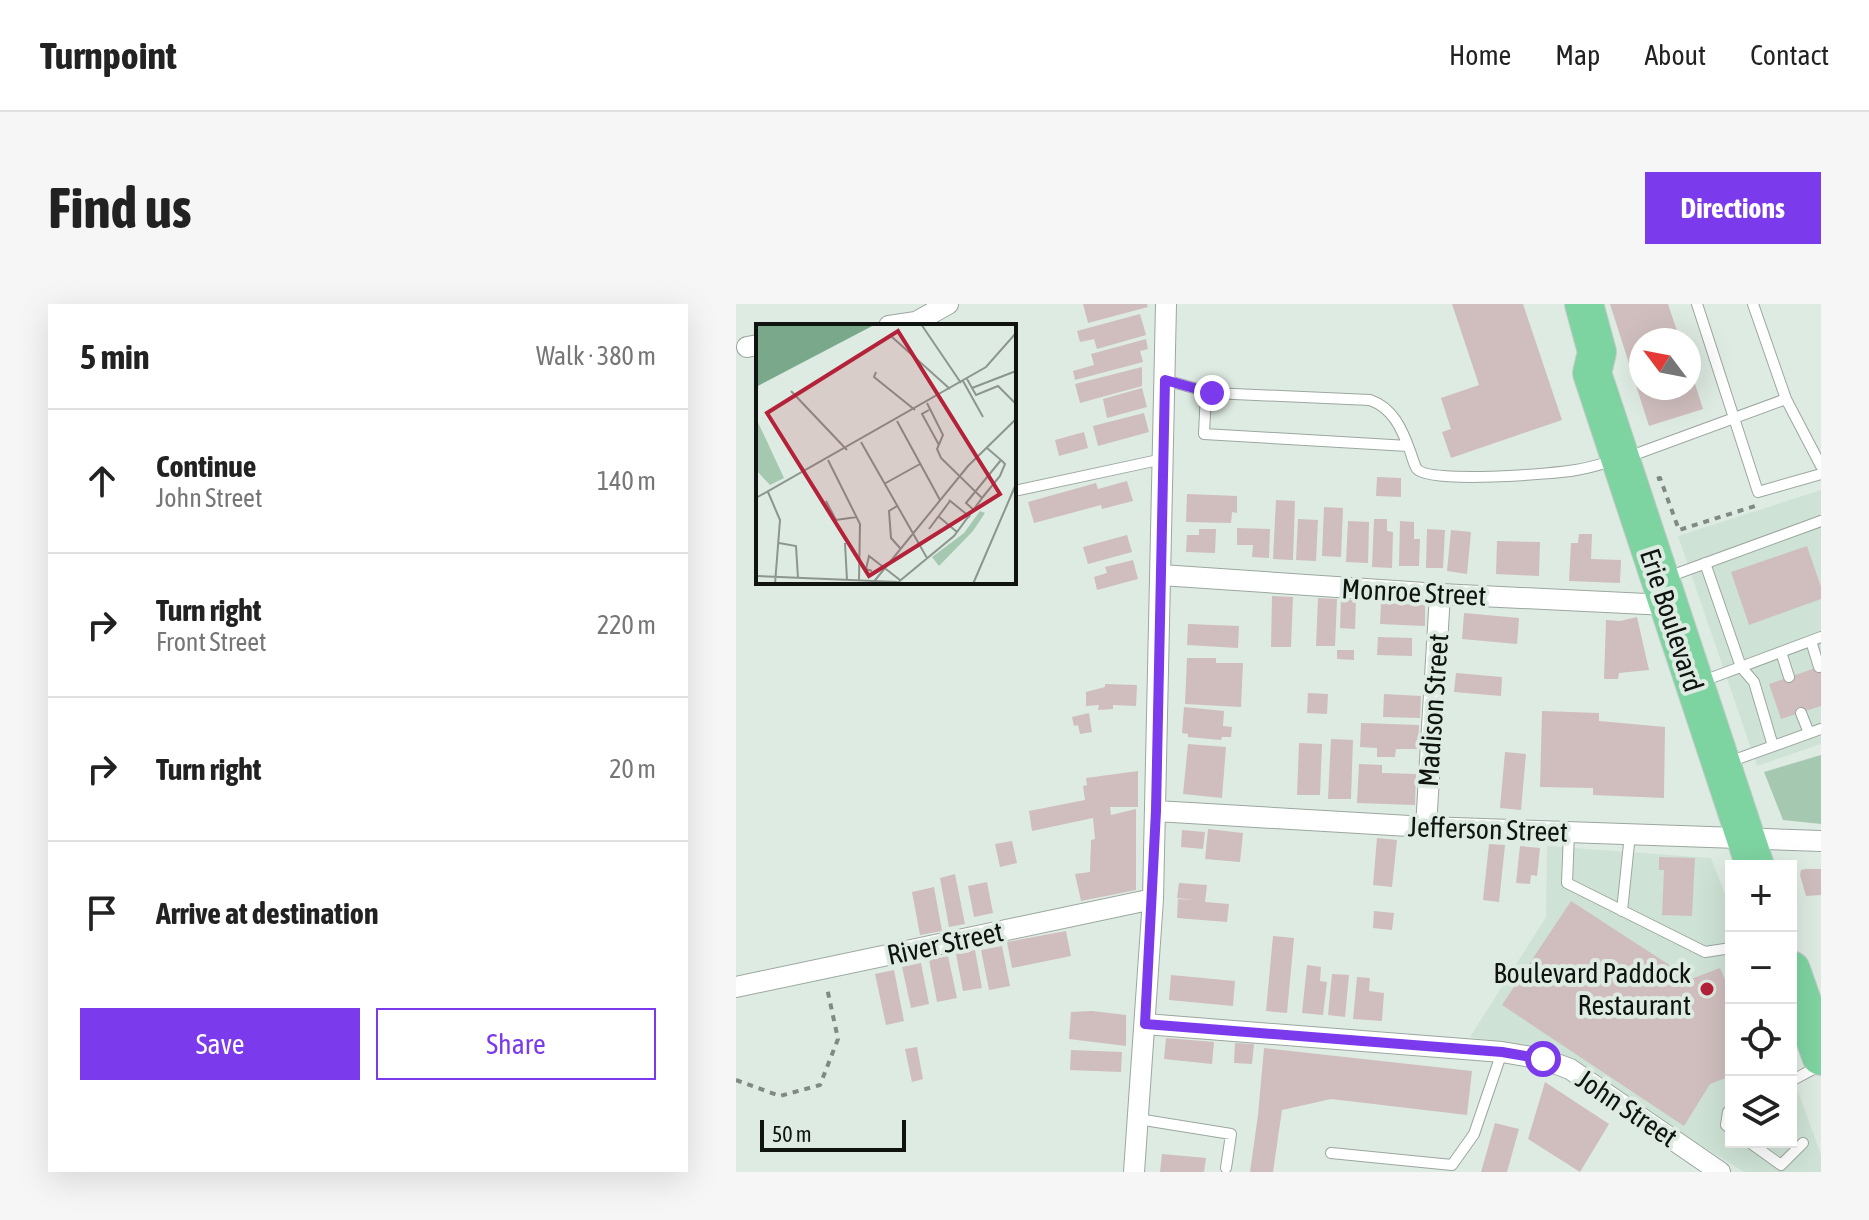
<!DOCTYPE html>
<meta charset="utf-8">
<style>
:root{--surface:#fff;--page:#f6f6f6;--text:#222;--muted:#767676;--line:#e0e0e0;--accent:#7c3aed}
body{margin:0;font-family:"Asap Condensed",sans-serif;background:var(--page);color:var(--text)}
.controls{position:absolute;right:24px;bottom:24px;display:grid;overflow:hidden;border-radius:0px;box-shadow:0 8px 32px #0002}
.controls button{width:72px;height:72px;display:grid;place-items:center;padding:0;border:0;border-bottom:2px solid var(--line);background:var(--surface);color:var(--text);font:40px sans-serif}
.compass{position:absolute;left:893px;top:24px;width:72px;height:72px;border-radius:50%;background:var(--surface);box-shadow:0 8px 32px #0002;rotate:302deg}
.scale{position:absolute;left:24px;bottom:20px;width:146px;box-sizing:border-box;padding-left:8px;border:4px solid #101411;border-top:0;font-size:22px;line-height:28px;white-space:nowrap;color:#101411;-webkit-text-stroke:6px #deebe2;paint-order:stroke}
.stop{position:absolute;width:24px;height:24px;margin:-18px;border:6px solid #7c3aed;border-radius:50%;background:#fff}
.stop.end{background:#7c3aed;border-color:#fff;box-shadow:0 2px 8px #0008}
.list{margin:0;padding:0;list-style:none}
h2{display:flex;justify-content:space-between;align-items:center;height:104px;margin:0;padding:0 32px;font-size:34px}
h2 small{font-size:26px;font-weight:400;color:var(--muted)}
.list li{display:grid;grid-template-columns:52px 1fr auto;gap:24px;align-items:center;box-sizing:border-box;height:144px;padding:0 32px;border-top:2px solid var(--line)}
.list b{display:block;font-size:30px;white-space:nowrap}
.list p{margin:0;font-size:26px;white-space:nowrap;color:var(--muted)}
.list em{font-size:26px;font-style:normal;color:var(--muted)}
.actions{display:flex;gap:16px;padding:24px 32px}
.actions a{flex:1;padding:18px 0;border:2px solid var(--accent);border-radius:0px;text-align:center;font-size:28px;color:var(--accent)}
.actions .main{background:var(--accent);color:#fff}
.icon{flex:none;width:44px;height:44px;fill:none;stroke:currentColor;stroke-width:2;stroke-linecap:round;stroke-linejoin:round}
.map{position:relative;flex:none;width:1085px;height:868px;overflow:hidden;border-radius:0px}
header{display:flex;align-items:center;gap:48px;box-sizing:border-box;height:112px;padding:0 40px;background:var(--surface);border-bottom:2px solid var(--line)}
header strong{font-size:38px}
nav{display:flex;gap:44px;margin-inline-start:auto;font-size:28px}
.intro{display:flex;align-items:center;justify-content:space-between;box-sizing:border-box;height:192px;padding:0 48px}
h1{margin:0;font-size:56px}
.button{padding:20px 36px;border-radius:0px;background:var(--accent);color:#fff;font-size:28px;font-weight:700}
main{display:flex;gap:48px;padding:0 48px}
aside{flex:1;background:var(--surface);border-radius:0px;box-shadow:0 8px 32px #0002}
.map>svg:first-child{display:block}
.built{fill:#cee3d5}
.green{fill:#a5c8b1}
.building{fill:#cfbebd}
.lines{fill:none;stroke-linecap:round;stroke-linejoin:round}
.lane-casing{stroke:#9ba79f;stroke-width:12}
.street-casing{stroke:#9ba79f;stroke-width:22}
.highway-casing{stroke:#cacbcb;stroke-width:40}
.path{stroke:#808983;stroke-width:4;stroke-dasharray:6 6;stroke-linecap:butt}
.lane{stroke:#fff;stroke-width:10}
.street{stroke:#fff;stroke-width:20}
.highway{stroke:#7ed4a1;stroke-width:38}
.route{stroke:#7c3aed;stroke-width:10}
.poi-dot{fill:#b42239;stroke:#deebe2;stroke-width:3}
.labels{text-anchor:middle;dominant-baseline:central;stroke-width:8;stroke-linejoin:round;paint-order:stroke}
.street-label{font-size:28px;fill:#101411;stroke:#deebe2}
.poi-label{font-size:28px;fill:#101411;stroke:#deebe2;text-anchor:end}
.inset-road{fill:none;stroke:#8c958e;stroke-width:2}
.view{fill:#b42239;fill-opacity:0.15;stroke:#b42239;stroke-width:4}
.inset-edge{fill:none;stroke:#101411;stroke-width:4}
</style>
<header>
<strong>Turnpoint</strong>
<nav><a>Home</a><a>Map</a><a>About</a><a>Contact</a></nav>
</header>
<div class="intro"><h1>Find us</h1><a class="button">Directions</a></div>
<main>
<aside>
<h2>5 min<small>Walk · 380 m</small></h2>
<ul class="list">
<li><svg class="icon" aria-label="ahead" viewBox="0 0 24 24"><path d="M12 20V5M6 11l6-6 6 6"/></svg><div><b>Continue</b><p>John Street</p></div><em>140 m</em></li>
<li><svg class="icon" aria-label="right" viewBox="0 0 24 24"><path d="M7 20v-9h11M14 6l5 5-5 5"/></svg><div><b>Turn right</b><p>Front Street</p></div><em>220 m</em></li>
<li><svg class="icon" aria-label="right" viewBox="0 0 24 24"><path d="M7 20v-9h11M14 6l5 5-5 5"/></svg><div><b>Turn right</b></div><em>20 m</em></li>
<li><svg class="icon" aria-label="arrive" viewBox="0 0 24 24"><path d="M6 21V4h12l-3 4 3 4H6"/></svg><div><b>Arrive at destination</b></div></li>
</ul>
<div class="actions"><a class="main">Save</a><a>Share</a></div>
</aside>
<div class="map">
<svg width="1085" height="868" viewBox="0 0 1085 868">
<rect width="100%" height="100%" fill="#deebe2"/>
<path class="built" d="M1085,186V440L1021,462L942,232Z
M811,542L975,554L995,606V838H1055V768L1085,851V868H1008L811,746L734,733L810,613Z"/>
<path class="green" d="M1085,451V520L1047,516L1028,468Z"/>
<path class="building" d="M347,0H411L412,3L352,19Z
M716,0H787L826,116L715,154L706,128L715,125L705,94L743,81Z
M874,0H932L944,36H905V84H953L954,64L967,105L913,122Z
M404,10L410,31L361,45L358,35L344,38L341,27Z
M410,35L412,45L404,47L407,58L339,76L337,67L358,61L355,50Z
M406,63V82L344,99L339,80Z
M406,84L411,103L371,114L367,95Z
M408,109L413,128L362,142L357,122Z
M348,128L352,144L323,152L319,136Z
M641,173L665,174V193L640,192Z
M391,177L397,197L366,205L365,201L298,219L292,198L360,179L362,185Z
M451,190L501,192V209L496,208L495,219L450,218Z
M540,196L559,197L557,256L537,255Z
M588,203L607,204L605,253L586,252Z
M562,215L582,216L580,257L560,256Z
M638,215H651V227L657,228L656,264L636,263Z
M612,217L633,218L632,259L610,258Z
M664,217L678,218V235H684L683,262H663Z
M501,224L534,225L533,254L516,253L517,241H501Z
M463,225H480L479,249L450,248L451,231H463Z
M691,225L709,226L707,264H690Z
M715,226L735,228L731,270L711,267Z
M843,230H856L855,255L885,256L884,279L833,277L835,239H842Z
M391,231L396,248L352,260L347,243Z
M761,237L804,238L803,272L760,270Z
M1071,242L1085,283V295L1013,321L995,268Z
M397,256L402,275L361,286L358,273L371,269L369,263Z
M536,292L557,293L555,343H535Z
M582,294L601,295L599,342H580Z
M605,295L620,296L619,325L604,324Z
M645,299L689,301V322L644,320Z
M728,309L783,314L781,340L726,335Z
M901,313L913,366L883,369L882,375H868L870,316L884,317Z
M452,320L503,322L502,344L451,341Z
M642,333L676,334V352L641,351Z
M601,346H618V356L601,355Z
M451,354H480V359H507L505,403L449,400Z
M1085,362V402L1045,415L1033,380Z
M720,369L766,373L765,392L718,388Z
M369,380L401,381L400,402L377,401V405L362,406L363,401L350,402V388L369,383Z
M572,389L592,390L591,410L571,409Z
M648,390L685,392L684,414L647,413Z
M448,403L488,407L487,422L496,423L495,433H486L485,436L452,433V430L446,429Z
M806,407L863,409V417L929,423L928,494L857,491V484L804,483Z
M353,409L356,428L344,430L342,421L338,422L336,413Z
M625,419L683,421L682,445H660L659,453H641V444L624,443Z
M595,435L617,436L615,495H592Z
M563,439L586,440L584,491H561Z
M452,440L490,443L486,494L447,490Z
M769,448L790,450L785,506L764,504Z
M623,460L646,461V469L680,470L679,501L621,499Z
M402,467V503H374L375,511L400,505V586L345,597L339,570L354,568L355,536L359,535L357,514L296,527L293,507L349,496L347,482L351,481L350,474Z
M472,525L507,529L504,558L469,555Z
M446,526L469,528L467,545L445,543Z
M641,534L661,536L656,583L637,581Z
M276,537L281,559L264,563L259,540Z
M753,540L769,541L763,598L747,596Z
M784,542L804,544L801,572L795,571L794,580L780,579Z
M923,553L959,554L956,612L926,611L928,566H923Z
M1070,565H1085V591L1070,592L1064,571L1065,566Z
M219,570L229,620L213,623L204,574Z
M251,578L257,609L238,613L232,582Z
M443,579L471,581L469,598L493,600L491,618L441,614L442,595L458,596L441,594Z
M198,583L206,627L184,631L176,588Z
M835,597L955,675L984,664L995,689V772L974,780L948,822L766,701Z
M638,607L658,609L656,626L637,624Z
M330,627L335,652L276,664L271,638Z
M537,632L558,634L551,709L530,707Z
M266,642L274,682L253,686L245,646Z
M239,646L246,684L227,687L220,650Z
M212,652L221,694L201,698L193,656Z
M185,659L193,700L175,704L166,663Z
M571,661L585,663L584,677L591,678L587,711L566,709Z
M158,666L168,717L150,721L139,670Z
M596,670L613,671L609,713L592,711Z
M435,671L499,677L497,702L433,696Z
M621,673L634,674L633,687L648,689L646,717L617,715Z
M356,707L390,711V742L333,735L335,708Z
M430,734L478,738L476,760L428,755Z
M499,739L518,740L516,760L498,759Z
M181,743L187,775L176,778L169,745Z
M528,744L736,767L731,811L595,795L546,806L537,868H514L522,811Z
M335,746L386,748L385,768L334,766Z
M809,778L873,820L844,868L792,835Z
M759,819L783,825L771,868H745Z
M426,850L470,854L468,868H424Z"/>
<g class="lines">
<g class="lane-casing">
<path id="lane" d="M961,0L1022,188L1085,170
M1017,0L1050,95
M429,76L476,89L634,96C657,104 666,125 674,147C676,152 678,161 681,165C692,180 818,170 840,166C853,164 865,160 877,157
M470,88L468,130L672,142
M892,153L1050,95L1085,162
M278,187L427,155
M969,259L1005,363L1018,378L1037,442
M929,274L1085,217
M1075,337L1083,363
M1045,348L1053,373
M967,377L1085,333
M1065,409L1073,429
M990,459L1085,425
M833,528L831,579L969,648L995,644
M886,607L894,530
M1055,777L1083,762
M995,807L992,808L990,821L995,825
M402,815L495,830L490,864
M1013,838L1045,861L1067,839
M595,849L716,861L738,830L766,748"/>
</g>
<g class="street-casing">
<path id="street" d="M153,22L180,18L212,0
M11,43L22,41
M425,271L704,290L931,301
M420,507L690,523L1085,537
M690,523L704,290
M0,683L417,595
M409,720L766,748L807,755L834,765L984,868
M398,868L417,595L430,0"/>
</g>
<g class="highway-casing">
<path id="highway" d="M848,0L861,48L856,69L1019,562
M1055,666L1085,752"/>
</g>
<path class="path" d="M921,175L924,174L943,226L1019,202
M0,776L44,792L84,781L102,735L91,684"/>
<use href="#lane" class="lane"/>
<use href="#street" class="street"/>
<use href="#highway" class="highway"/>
</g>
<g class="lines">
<path class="route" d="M476,89L429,76L420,507L409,720L766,748L807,755"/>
</g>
<circle class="poi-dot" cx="971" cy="685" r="8"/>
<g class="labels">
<g class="street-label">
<text transform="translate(678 288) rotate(3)">Monroe Street</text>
<text transform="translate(936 316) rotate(72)">Erie Boulevard</text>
<text transform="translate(697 406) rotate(-86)">Madison Street</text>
<text transform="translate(752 525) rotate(2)">Jefferson Street</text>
<text transform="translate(209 639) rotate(-12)">River Street</text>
<text transform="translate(891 804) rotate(34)">John Street</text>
</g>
<g class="poi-label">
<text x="955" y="669">Boulevard Paddock<tspan x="955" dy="32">Restaurant</tspan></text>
</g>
</g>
<g transform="translate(20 20)">
<rect width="260" height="260" fill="#deebe2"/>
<path d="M0,94L28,154L14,161L0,146ZM224,187L229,189L217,207L183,242L176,233L208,209Z" fill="#a5c8b1"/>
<path d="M0,0H120L0,63Z" fill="#79a88b"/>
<path class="inset-road" d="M165,0L205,59M136,13L194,65M120,48L118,53L159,86M211,55L220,71L242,62L260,80M207,57L227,93M216,64L260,47M35,67L91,126M173,86L166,90L183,121M141,97L184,176M105,118L171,234M72,136L104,200L103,256M128,160L164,140M12,168L24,196L19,260M0,174L230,43L260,9M226,174L244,152L249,140L245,136M193,176L214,193M70,177L80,196L101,193M141,182L133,187L135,214L144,224M219,187L210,179L245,136L231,124M182,192L201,208M173,205L194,177M23,219L40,222L42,254M89,219L91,256M116,247L110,245L113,232L144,256M0,252L141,258M116,260L212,142L260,95M140,260L198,212L226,174L185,134L181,125L187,111L171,79M217,260L260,160"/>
<path class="view" d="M142,7L244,170L113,252L11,89Z"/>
<rect width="260" height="260" class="inset-edge"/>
</g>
</svg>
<div class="controls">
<button>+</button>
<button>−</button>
<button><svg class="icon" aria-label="locate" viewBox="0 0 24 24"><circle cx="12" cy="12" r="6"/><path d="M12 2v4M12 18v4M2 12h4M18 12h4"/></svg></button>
<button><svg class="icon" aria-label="layers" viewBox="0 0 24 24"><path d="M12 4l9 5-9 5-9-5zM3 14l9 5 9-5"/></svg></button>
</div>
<svg class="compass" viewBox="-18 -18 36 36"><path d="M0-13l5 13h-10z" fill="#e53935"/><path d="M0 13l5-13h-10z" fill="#767676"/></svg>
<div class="scale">50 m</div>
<div class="stop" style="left:807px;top:755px"></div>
<div class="stop end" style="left:476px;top:89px"></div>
</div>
</main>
